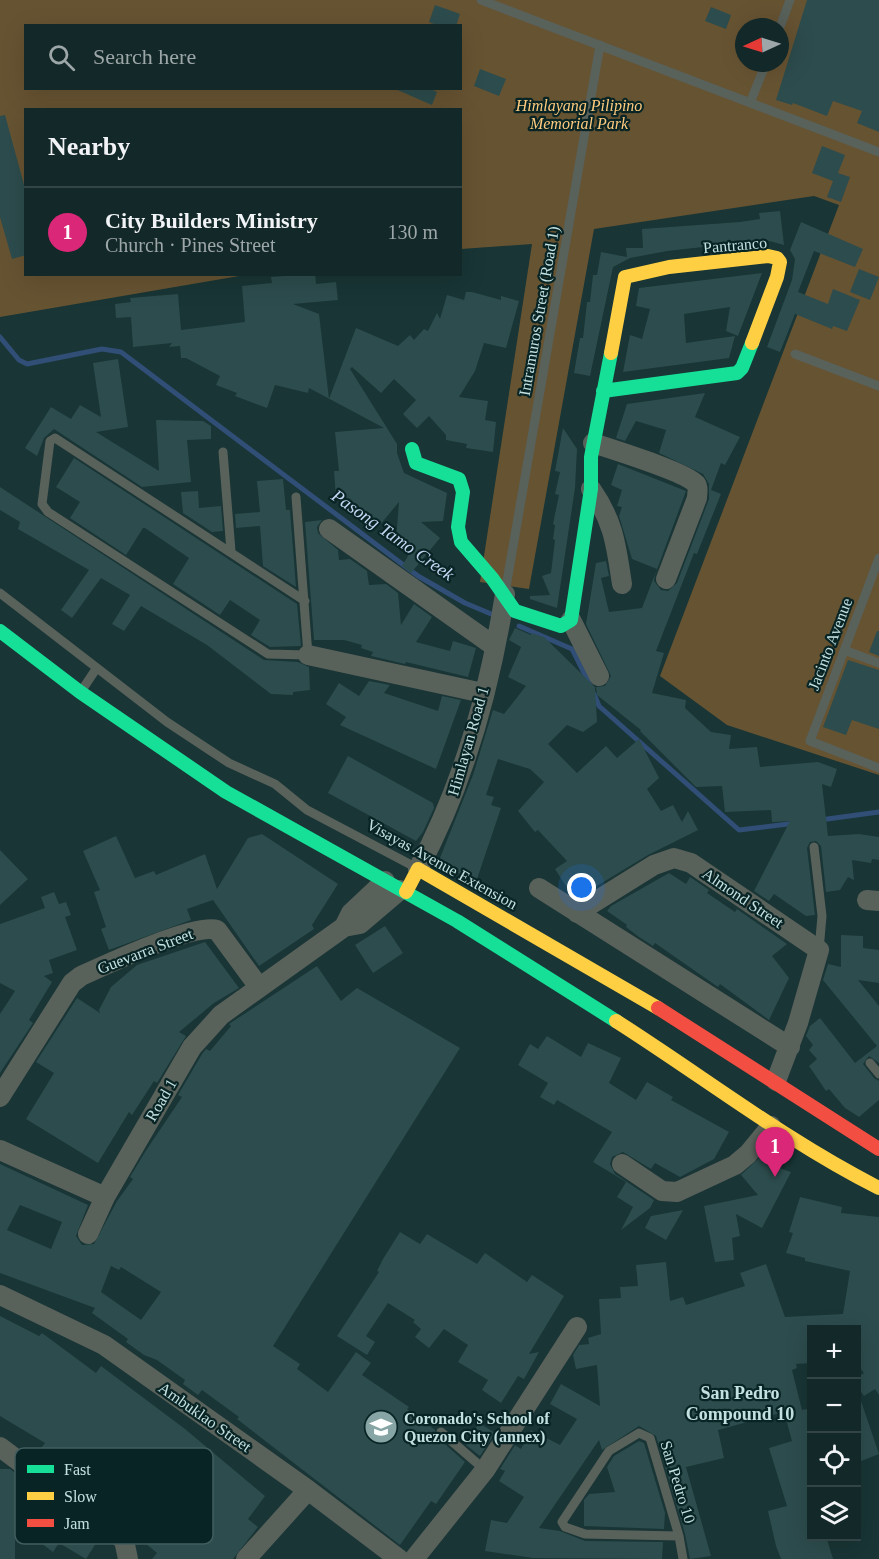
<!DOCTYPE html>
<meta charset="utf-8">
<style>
:root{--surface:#132828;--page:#203434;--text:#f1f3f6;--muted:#9da6a8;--line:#324445;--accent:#db2777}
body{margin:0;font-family:"Times New Roman",serif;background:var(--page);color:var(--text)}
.controls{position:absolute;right:18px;bottom:18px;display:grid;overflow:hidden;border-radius:0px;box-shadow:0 6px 24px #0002}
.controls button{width:54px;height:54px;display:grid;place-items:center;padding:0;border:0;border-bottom:2px solid var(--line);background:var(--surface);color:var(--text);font:30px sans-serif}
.compass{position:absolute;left:735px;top:18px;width:54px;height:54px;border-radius:50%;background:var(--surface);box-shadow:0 6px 24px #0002;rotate:266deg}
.you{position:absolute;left:582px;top:888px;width:21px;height:21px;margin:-15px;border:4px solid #fff;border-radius:50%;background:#1a73e8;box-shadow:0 0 0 9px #1a73e833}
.badge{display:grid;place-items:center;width:39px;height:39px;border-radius:50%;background:var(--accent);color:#fff;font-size:20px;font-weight:700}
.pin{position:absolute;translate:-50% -50px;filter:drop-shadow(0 2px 3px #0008)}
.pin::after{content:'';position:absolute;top:32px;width:21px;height:18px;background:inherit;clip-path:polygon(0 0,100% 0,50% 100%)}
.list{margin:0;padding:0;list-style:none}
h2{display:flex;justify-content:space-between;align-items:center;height:78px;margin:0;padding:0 24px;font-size:26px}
h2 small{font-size:20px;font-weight:400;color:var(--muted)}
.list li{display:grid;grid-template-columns:39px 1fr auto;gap:18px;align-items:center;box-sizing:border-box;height:90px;padding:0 24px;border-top:2px solid var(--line)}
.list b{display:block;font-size:22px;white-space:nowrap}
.list p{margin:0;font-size:20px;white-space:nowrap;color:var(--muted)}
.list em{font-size:20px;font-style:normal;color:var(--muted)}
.icon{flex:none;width:33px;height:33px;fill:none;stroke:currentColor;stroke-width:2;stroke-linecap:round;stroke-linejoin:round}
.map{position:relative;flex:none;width:879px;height:1559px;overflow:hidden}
.search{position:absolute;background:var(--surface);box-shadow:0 6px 24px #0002;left:24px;top:24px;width:438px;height:66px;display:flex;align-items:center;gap:15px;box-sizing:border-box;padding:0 21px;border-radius:0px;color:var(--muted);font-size:22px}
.panel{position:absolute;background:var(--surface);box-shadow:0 6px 24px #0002;left:24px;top:108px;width:438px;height:168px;border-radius:0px}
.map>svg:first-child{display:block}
.green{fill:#665332;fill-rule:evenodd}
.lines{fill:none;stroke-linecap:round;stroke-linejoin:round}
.stream{stroke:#304e76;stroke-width:5}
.building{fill:#2d4c4d;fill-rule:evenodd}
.lane{stroke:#59615b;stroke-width:9}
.street{stroke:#59615b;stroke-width:20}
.fast{stroke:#16e098;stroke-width:14}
.slow{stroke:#ffcf43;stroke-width:14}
.jam{stroke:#f24e42;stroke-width:14}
.labels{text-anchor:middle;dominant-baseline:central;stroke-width:4.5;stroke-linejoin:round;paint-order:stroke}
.park-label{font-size:16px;font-style:italic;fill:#ffcb7e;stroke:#092424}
.street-label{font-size:16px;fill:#c3e1e1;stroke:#092424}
.poi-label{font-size:16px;font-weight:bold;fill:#c3e1e1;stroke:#092424;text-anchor:start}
.water-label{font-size:18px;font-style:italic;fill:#c3d7f3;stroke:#092424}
.neighbourhood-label{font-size:18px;font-weight:bold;fill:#c3e1e1;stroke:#092424}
.key{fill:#092424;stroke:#415d5d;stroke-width:1.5}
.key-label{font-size:16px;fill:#c3e1e1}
</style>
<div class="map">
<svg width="879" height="1559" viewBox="0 0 879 1559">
<rect width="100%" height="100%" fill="#193535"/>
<path class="green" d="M0,0H879V775L727,725L660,676L839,205L814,196L594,229L529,589L480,582L532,244L461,249L460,110H26V274L245,275L0,317ZM26,26H460V88H26ZM744,27H780V63H744Z"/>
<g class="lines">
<path class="stream" d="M0,337L19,360L27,364L102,349L121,352L418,576L465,603L496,616
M519,626L572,649L590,685
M594,694L599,706L739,830L796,823
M820,820L879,812"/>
</g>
<path class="building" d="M807,0H879V132L857,123L862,111L833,101L827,116L793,103L792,105L776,100Z
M435,5L460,14L456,26H438L429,22Z
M711,7L731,15L726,29L705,21Z
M480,69L506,79L499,96L474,86Z
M393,88H429L437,92L432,105Z
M5,115L26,192V255L12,259L0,217V116Z
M822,146L845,155L838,173L850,177L841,202L827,197L833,181L812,173Z
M780,211L784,245L766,240L667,251L630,258L613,267L590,376L574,373L580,338H583L587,302H590L593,275H597L601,252L627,257L626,248H643L642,229L740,222L760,219L759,213Z
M801,222L863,249L855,267L814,251L798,292L828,304L833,289L860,300L847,331L833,326L832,329L795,314L780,352L767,347L792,280L795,259L790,250Z
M859,269L879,277L870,300L850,292Z
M762,273L738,336L726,331L730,307L684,314L686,343L735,336L729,358L623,372L630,335L642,339L650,309L636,306L639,288Z
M315,274L316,284L336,282L338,300L293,304L319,314L329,399L356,328L398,346L410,335L414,340L424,329L428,331L437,313L440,319L447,295L464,300L466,292H472L501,300V296L519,301L506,348L484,343L475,371L459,397L488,401L485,420L496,422L493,452L466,448L467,444L446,440V435L429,416L417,428L403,414L416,400L394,379L381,393L352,367L350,369L397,444V453L404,473L447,493L443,521L421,522L440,538L411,573L402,566L414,546L401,545L396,541L399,502L379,526L363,511V519L336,497L334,471H339L335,432L384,428L309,388L308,393L275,385L267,408L235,396L237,393L216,385L220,376L186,358H181L180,346L169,347L172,343L133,347L131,317L116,318L115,304L131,302L130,298L178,294L181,330L245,322L242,286L272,283L271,277Z
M118,359L128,427L96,432L159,471L156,420L203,421L211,426V439L187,440L191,482L142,487L54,429L44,438L37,456L25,448L51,407L71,419L80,405L101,417L93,363Z
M705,393L695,417L740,437L725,465L721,463L711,490L721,494L697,554L694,553L656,651L664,653L652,693L686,700L685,708L711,732L731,735L729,749L757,747L760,767L818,762L837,769L831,787L822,784L828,836L859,834L879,837V860L872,859L871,863L852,860L854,880L848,877L840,890L826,892L821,846L816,841L810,842L807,848L815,915L806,916L774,894L769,901L754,891L790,821L772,822L771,810L725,812L722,786L696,787L640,731L641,730L597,695L596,687L605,686L611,676L586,624L596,563L606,561L609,576L601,578L609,612L642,608L657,569L632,559L619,516L622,507L617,506L622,490L611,485L618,464L686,491L655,575L654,581L661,590L668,591L677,583L709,499V484L703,474L659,453L666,430L636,421L625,441L616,438L627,404Z
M563,428L577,449L575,488L557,608L530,599V596L550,595L542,576L551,573L555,540L553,539L555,525L553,524L559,495L555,494L560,472L555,471Z
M74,458L297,604L301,646L270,647L251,635L260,620L230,600L220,615L173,584L189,558L145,528H143L126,555L70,518L80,502L56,487Z
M283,479L286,510H290L296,587L263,566L260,526L236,528L235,514L260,512L257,481Z
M0,487L264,660L298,662L309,667L310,690L293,692V695L271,694L207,645L141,606L124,631L112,624L130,595L101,578L72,618L61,610L89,570L18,529L20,522L0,510Z
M198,491L199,508L221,506L223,531L212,532L183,513L181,492Z
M322,520L317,527L318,533L338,550L339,560L350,559L367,571L369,585L386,584L398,593L401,625L414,604L432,617L416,642L450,651L453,641L476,648L468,677L406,662L405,664L371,656L373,652L361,648L362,645L344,640H314L305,522Z
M515,628L531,635V633L544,637L595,687L597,722L583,732L567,725L548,744L577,773L606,746L617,758L639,739L659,778L647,789L661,811L673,805L682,822L688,811L698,830L648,855L577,898L571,894L555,869L567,861L538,830L535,832L518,811L544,782L530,769L498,759L486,795L494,797L491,805L501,808L477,879L454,872L438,863L473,775L493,710L504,714L526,686L508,677L521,647L509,640Z
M877,631H879V656L869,652Z
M848,660L879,670V729L852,720L846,735L823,727Z
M369,681L390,685L384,693L438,711L442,696L461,700L436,769L340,725L346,717L326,704L339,683L359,696Z
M348,756L433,803L434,808L423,832L416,841L328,793Z
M262,834L338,884L312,925L314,929L259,966L213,900L187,909L191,920L109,950L101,929L106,927L94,892L100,890L83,851L116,836L135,878L154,871L156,875L205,854L217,889L248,838Z
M0,850L28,879L0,905Z
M669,873L686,884L690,877L709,890L707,893L735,912L737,909L787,944L772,956L789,978L769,1020L720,984L718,987L655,943L653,946L639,937L626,927L627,925L607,911L611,906Z
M54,892L59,904L66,902L71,915L65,917L77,950L49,960L53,973L44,976L52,982L29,1020L33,1023L0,1073V1014L15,991L0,983V924L45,908L41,897Z
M385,926L403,953L373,973L355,945Z
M841,935L863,936V948L879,950V983L858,980L879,1006V1063L869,1056L863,1064L874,1078L879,1081V1100L859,1117L845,1108L829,1089L826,1091L809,1066L817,1059L809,1050L813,1045L806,1036L810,1026L820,1018L855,1063L877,1046L823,980L828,964L841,967Z
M205,942L239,988L214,1003L179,1032L186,1036L157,1083L154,1081L132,1115L129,1112L98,1163L26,1119L54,1073L36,1062L77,998L100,1013L99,1010L111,987L137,965Z
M317,966L341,1001L357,988L460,1048L273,1346L300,1364L297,1369L328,1392L356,1352L371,1363L362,1375L409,1407L407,1409L435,1430L437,1437L465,1462L436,1504L431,1501L400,1545L237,1419L239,1417L202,1390L198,1395L183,1384L185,1380L157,1360L144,1355L126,1342L128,1339L92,1313L95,1308L0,1273V1164L88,1205L76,1236L82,1245L94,1244L117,1201L133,1179L130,1177L145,1152L182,1097L178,1095L202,1054L206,1049L210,1051L231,1026L229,1024ZM20,1205L62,1222L51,1249L7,1230ZM111,1266L119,1270L121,1267L161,1292L141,1320L101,1292Z
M547,1036L581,1057L588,1043L621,1058L609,1083L636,1100L647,1082L673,1097L671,1100L729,1132L714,1159L680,1177L655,1163L651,1169L623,1152L612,1157L610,1164L615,1174L654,1200L650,1208L621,1230L633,1207L617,1197L626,1182L593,1162L612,1132L557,1100L554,1105L540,1097L548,1083L518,1065L530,1044L538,1049Z
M766,1151L779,1168L791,1172L762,1228L736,1214L740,1236L732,1238L734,1260L715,1262L704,1206L758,1195L741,1175Z
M800,1197L842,1207L841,1213L879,1217V1395L875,1389L864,1396L856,1385V1378L864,1373L856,1363V1329H812V1340H808L811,1363L796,1364L797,1368L792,1370L802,1410L812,1408V1536H826L833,1559H781L776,1546L768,1511L787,1506L769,1448L792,1441L784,1412L718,1430L724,1458L686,1467L711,1556L690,1559L685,1534L656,1436L639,1426L602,1450L599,1440L539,1528L560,1531L585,1541L663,1542L662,1559L533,1558L485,1551L491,1520L507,1523L524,1497L499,1481L505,1471L500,1469L515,1445L521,1449L531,1430L560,1445L577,1419L550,1404L561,1384L600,1406L597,1365L576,1369L573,1355L579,1345L589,1344L588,1338L601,1334L599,1299L621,1298L620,1287L638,1286L636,1265L666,1262L670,1301L683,1297L686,1305L745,1286L740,1273L766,1264L785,1317L843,1314L850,1271L805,1261V1258L786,1253L793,1233L789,1232Z
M683,1210L666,1240L645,1228L651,1216Z
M400,1232L420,1244L427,1234L477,1264L485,1253L527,1282L532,1275L564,1296L529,1354L539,1352L524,1379L518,1376L501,1403L482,1390L488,1380L458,1362L468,1345L444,1329L429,1348L415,1337L421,1329L413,1322L415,1320L388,1303L366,1336L375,1342L367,1355L337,1336L379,1272L377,1271L383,1259Z
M0,1316L39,1336L42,1333L96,1373L101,1366L185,1429L265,1496L248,1519L258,1527L233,1559H152L157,1553L132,1532L138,1525L84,1484L79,1491L34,1458L45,1443L0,1416Z
M856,1395H859L879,1454L856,1463Z
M479,1423L495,1433L480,1456L466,1445Z
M639,1441L644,1443L665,1513L664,1529L584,1526V1500L589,1494L615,1492L607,1467L614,1456Z
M0,1469H10L100,1537L86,1559L59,1543L53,1552L15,1524V1559H0Z"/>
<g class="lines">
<path class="lane" d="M481,0L879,152
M780,27L790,0
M750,103L766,63
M795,354L879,386
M223,452L231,551
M296,497L308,655L268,654L48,512L42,504L50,441L55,438L305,601
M879,558L810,741L879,768
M506,587L600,45
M0,593L167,722L229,763L275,784L307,810L417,868
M844,650L879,663
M82,690L96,669
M814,847L822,916L819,950
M870,1063L879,1074
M441,1432L485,1470
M679,1536L585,1534L565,1527L562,1522L609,1451L639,1433L650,1438L679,1536L683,1559"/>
<path class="street" d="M593,443C611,449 686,472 696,484C699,488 697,493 697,498L666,579
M591,489C614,522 616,545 622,584
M329,529L494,646
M571,620L599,676
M308,655L483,693
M418,869C463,786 490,688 505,594
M539,888L790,1047
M867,900L879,901
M577,913L654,865L674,858L691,863L819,950L798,1023L776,1081
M344,927L351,913L385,881
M0,1097L72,983L81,976C105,965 195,923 217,930L259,987
M0,1150L105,1197
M622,1164L662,1191L677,1192L735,1165L748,1154L771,1126
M88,1234L105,1197L192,1047L221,1015L344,927L360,924L400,890
M0,1295L104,1345L308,1490L399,1559
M0,1447L124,1540L128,1559
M246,1559L308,1490
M414,1559L485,1470L577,1327"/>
<path class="fast" d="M603,391L737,373L742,368L752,343
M412,449L416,463L459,479L463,492L458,527L461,542L492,578L515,611L561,626L571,620L591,489V457L611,353
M0,631L80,692L226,792L457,921L616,1021"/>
<path class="slow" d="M611,353L625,277L669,267L768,256L777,258L780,262L777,277L752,343
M406,892L418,869L658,1008
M616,1021C704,1077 786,1141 879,1188"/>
<path class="jam" d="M658,1008L879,1149"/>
</g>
<defs>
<g id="school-disc" transform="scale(1.725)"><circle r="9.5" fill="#88a5a5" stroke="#092424"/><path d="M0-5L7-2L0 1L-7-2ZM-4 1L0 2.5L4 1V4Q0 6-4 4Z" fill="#fff"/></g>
</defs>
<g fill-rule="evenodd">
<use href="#school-disc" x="381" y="1427"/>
</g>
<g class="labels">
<g class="park-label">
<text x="579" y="105">Himlayang Pilipino<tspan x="579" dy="18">Memorial Park</tspan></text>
</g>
<g class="street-label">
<text transform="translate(735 245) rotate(-5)">Pantranco</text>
<text transform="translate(539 311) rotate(-80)">Intramuros Street (Road 1)</text>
<text transform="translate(830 644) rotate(-69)">Jacinto Avenue</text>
<text transform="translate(468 741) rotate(-74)">Himlayan Road 1</text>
<text transform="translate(442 864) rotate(29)">Visayas Avenue Extension</text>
<text transform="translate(743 898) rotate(34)">Almond Street</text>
<text transform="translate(145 951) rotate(-21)">Guevarra Street</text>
<text transform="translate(161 1100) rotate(-60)">Road 1</text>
<text transform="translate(205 1417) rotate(35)">Ambuklao Street</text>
<text transform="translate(678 1482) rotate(73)">San Pedro 10</text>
</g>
<g class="poi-label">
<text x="404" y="1418">Coronado's School of<tspan x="404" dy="18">Quezon City (annex)</tspan></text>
</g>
<g class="water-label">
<text transform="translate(393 535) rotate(35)">Pasong Tamo Creek</text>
</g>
<g class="neighbourhood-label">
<text x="740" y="1393">San Pedro<tspan x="740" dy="21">Compound 10</tspan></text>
</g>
</g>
<rect x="15" y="1448" width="198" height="96" rx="9" class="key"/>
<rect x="27" y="1465" width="27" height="8" fill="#16e098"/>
<rect x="27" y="1492" width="27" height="8" fill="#ffcf43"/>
<rect x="27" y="1519" width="27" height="8" fill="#f24e42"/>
<g class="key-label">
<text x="64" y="1475">Fast</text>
<text x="64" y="1502">Slow</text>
<text x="64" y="1529">Jam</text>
</g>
</svg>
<div class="controls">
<button>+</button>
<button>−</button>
<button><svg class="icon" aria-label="locate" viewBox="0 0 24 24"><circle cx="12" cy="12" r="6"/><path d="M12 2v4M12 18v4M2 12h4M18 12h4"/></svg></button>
<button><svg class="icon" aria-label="layers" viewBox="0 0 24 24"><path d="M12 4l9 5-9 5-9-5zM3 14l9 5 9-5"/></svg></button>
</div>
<svg class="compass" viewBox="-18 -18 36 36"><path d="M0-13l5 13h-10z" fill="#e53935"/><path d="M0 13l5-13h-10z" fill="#9da6a8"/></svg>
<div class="you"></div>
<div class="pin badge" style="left:775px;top:1177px">1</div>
<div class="search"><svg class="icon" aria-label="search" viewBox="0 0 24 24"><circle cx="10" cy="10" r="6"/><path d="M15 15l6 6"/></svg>Search here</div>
<section class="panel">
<h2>Nearby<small></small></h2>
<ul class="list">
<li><span class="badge">1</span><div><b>City Builders Ministry</b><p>Church · Pines Street</p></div><em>130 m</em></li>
</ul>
</section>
</div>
